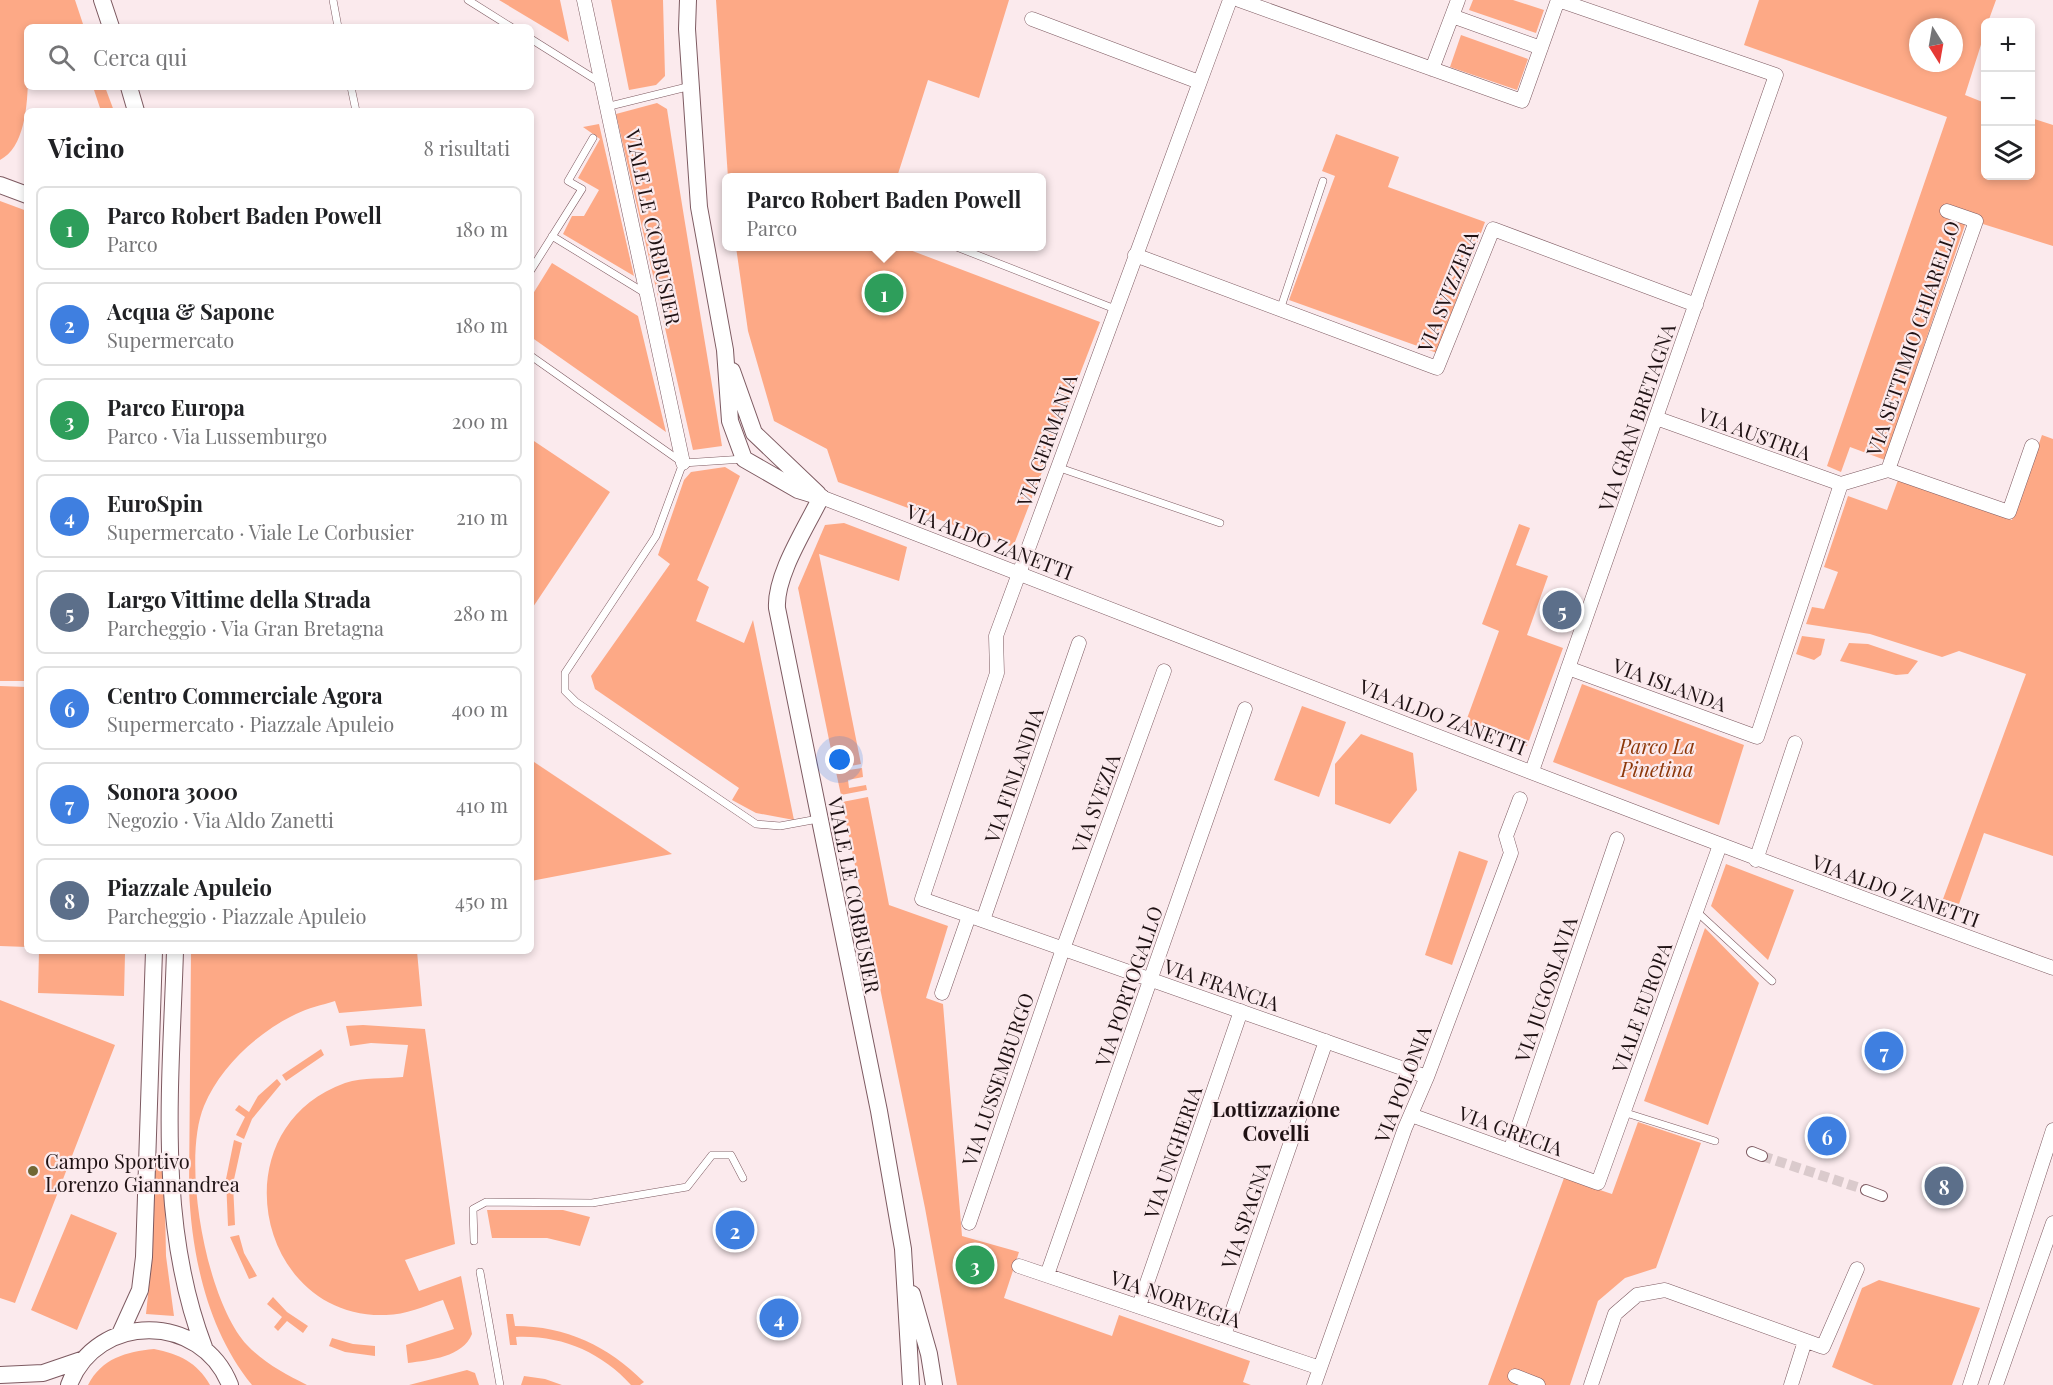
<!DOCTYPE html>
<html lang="it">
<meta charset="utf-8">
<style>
:root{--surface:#fff;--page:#f6f6f6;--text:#202124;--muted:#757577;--line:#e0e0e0;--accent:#d93025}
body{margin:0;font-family:"Playfair Display",serif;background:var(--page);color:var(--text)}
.controls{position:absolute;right:18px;top:18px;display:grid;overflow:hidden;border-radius:9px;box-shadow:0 3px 9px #0003}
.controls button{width:54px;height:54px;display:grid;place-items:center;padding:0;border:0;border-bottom:2px solid var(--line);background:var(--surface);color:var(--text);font:30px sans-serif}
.compass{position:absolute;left:1909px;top:18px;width:54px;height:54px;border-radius:50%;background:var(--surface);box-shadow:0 3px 9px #0003;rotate:169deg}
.you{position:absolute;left:840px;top:760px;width:21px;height:21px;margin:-15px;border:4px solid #fff;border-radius:50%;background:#1a73e8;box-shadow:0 0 0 9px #1a73e833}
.badge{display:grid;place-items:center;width:39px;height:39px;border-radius:50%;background:var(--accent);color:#fff;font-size:20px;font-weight:700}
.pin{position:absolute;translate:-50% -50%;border:3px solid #fff;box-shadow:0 2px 6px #0006}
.popup{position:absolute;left:722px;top:173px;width:324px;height:78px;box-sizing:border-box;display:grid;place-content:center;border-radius:9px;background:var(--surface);filter:drop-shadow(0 2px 4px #0005);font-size:20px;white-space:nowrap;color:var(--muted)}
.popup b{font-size:22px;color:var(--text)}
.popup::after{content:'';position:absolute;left:50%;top:100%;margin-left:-12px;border:12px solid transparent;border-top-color:var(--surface)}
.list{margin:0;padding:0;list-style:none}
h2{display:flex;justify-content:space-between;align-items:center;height:78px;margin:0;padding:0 24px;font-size:26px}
h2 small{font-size:20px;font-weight:400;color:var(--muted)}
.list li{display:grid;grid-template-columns:39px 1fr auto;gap:18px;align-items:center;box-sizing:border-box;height:84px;margin:0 12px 12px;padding:0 12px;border:2px solid var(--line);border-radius:9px}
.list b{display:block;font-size:22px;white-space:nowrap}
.list p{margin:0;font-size:20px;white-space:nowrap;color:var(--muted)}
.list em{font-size:20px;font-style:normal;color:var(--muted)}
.icon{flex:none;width:33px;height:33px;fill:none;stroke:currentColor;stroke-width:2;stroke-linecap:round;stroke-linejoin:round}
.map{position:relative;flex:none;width:2053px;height:1385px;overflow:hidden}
.search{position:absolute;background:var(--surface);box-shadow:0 3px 9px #0003;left:24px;top:24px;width:510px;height:66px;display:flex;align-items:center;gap:15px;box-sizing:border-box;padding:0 21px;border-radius:9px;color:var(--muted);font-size:22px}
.panel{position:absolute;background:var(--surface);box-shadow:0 3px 9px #0003;left:24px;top:108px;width:510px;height:846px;border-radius:9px}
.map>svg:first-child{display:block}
.green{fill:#fda986;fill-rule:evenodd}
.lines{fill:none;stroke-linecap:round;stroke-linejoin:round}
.pedestrian-tunnel{stroke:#dacacc;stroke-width:10;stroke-dasharray:10 5;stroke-linecap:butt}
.service-casing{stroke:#7d5a61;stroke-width:8}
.pedestrian-casing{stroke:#7d5a61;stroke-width:12}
.minor-casing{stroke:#7d5a61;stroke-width:15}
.tertiary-casing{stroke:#7d5a61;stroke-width:18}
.service{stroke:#fff;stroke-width:7}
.pedestrian{stroke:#fff;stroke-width:10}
.minor{stroke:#fff;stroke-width:14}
.tertiary{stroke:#fff;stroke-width:16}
.poi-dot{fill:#706734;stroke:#fbeaed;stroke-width:2}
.labels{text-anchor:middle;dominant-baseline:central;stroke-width:4.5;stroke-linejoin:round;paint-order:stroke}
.street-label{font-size:20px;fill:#1f1214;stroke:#fbeaed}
.park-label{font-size:20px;font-style:italic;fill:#8c3709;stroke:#fbeaed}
.poi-label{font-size:20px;fill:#1f1214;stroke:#fbeaed;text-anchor:start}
.neighbourhood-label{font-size:21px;font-weight:bold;fill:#1f1214;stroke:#fbeaed}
</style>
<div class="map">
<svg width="2053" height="1385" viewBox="0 0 2053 1385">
<rect width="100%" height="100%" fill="#fbeaed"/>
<path class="green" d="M0,0H75L84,27H27C27,61 36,142 0,160Z
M499,0H560L569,42Z
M611,0H663L665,76L656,85L629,90Z
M716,0H1009L979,98L928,80L897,177L728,178Z
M1473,0H1513L1544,10L1536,33L1469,10Z
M1759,0H1996L1988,22H1986L1985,32L1965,95L1985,103L1986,176H2030L2031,118L2053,125V246L1967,219L1885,460L1850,447L1841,472L1827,466L1947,117L1744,45ZM1918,27H1954V63H1918Z
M1461,35L1528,59L1517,90L1450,67Z
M93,87H105L114,111H101Z
M657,103L667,109C684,222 704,334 722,446L693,450L616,114Z
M599,124L634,276L563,234L572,216H584L599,190L578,178L600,139L583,127Z
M1336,134L1399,157L1388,187L1485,222L1437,353L1289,300L1335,176L1322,171Z
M0,201L27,211V681H0Z
M736,247H902L1100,322L1013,547L838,482L827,449L774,421L748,331Z
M552,263L638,316L666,432L531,337V297Z
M2042,435L2053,439V856L1984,833L1959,904L1943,899L2026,674L1959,651L1942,657L1870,634L1806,624L1812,607L1824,609L1838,572L1824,567L1848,496L1887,510L1898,480L2012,520Z
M531,439L610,492L531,610Z
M725,467L740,476L697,580L709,587L696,621L744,643L753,620L794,820L756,813L732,800L739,788L595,689L591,676L670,564L658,555L684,480L691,472Z
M844,523L907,547L899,581L819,554L861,764L835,769L798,588L825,525Z
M1519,524L1530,528L1516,565L1548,576L1527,635L1563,648L1527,746L1465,724L1499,631L1482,624Z
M1802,636L1825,639L1821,655L1814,660L1796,654Z
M1849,643L1868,644L1918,661L1908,674L1896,675L1840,661Z
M1582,684L1744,745L1719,825L1553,762Z
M0,686L27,687V947L0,946Z
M1302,706L1346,722L1319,797L1274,780Z
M1361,734L1413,753L1417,790L1390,824L1335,804V764Z
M531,760L672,854L531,881Z
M862,768L863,777L848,780L849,788L866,785L867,790L841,795L836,772Z
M868,797L889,905L948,926L926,998L943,1004L962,1236L1019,1252L1004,1298L1112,1336L1119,1315L1250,1361L1243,1382L1251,1385H957L925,1208L842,802Z
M1459,851L1488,861L1452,965L1425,955Z
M1726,864L1794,890L1768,960L1711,906Z
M1705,928L1759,983L1708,1125L1644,1101Z
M39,951L125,954L124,996L38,993Z
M191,951H417L422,1006L339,1013L335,1001C322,1005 308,1008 296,1014C258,1032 220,1067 204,1106C181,1161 206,1301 247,1345C264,1363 285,1374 307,1385H252C208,1331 192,1258 189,1190Z
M0,1000L115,1045L15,1303L0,1298Z
M363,1025L425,1029L455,1244L405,1260L419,1291L461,1276L472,1334C463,1357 430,1360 408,1363L406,1345L454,1329L443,1300C424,1306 406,1315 386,1315C257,1320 217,1129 345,1083C364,1077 384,1079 403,1077L408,1045L371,1043L350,1046L346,1026Z
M321,1049L324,1055L286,1081L282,1075Z
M277,1079L281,1084L252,1119L244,1139L236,1135L245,1117L235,1110L239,1105L249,1112L258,1096Z
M1638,1122L1701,1143L1656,1268L1625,1278L1598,1301L1570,1385H1488L1564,1178L1612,1194Z
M234,1140L242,1143L233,1184L235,1225L228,1226L226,1179Z
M155,1155L164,1156L166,1256L174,1316L146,1314L152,1257Z
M487,1210H563L590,1217L580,1246L547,1238H492Z
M71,1214L117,1233L77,1330L31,1310Z
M239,1235L244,1253L257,1276L249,1279L230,1237Z
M1879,1280L1980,1308L1952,1385H1874L1832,1367L1862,1288Z
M273,1297L287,1312L308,1326L303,1333L287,1321L278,1331L274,1327L282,1317L267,1304Z
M506,1314H513L515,1326C566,1326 608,1346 644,1382L640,1385H631C601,1352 561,1335 516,1337L517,1345H510Z
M332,1338L353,1344L375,1346V1356L345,1352L329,1346Z
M154,1349C179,1354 197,1362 210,1385H88C102,1358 126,1352 154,1349Z
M467,1370L475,1373L479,1385H409Z
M524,1376L545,1379L562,1385H521Z"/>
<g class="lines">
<path class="pedestrian-tunnel" d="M1762,1156L1866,1190"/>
<g class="service-casing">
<path id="service" d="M333,0L338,27
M468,0L511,27
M531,39L601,83
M351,87L356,111
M606,107L691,86
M552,236L645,293
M954,246L1115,309
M531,270L582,189L568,181L593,138
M1280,310L1323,181
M531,356L683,463L744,459
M683,463L656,536L565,673V691L576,702L756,824L780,826L818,819
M1057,467L1220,523
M1696,911L1772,981
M1623,1112L1715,1141
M474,1241L473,1209L486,1202L592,1203L687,1187L712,1155H731L743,1178
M480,1272L500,1385"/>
</g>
<g class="pedestrian-casing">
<path id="pedestrian" d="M1752,1152L1762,1156
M1866,1190L1882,1196"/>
</g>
<g class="minor-casing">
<path id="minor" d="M584,0L683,463
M1230,0L996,636L997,673L922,899L1427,1077
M1239,0L1522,101L1558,0L1776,75L1532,771
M1452,16L1541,48
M1032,19L1199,82
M1432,69L1458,0
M1135,255L1437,368L1493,229L1696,305
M1656,418L1841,484
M1888,470L2009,512L2032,446
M821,497C1231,655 1640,818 2053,968
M1568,668L1757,737L1841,484L1888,470L1976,221L1947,211
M1756,860L1795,743
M983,920L1079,643
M942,993L969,916
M1411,1115L1598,1183L1720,845
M1510,1151L1617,839
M969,1223L1063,949L1164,671
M1019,1266L1320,1368
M1047,1275L1245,709
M1139,1306L1241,1011
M1224,1335L1326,1041
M1515,1376L1538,1385
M1314,1385L1405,1128L1427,1077L1511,853L1506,836L1520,799
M1591,1385L1615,1314L1637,1295L1665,1290L1823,1347L1857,1269
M1791,1385L1805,1341
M1970,1385L2053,1130
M1996,1385L2053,1223"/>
</g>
<g class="tertiary-casing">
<path id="tertiary" d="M102,0L111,27
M688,0L687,29L699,207L725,350L730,421L744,459L798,490L821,497
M129,87L136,111
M0,185L27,195
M732,371L754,433L818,494
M821,497C806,528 775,575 777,608L879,1111L903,1249L911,1385
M175,951C171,1082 156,1222 204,1347
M912,1294L929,1354L934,1385
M120,1334L140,1290L144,1257L154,951
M0,1375L43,1373L84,1359
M69,1385C97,1311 202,1313 230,1385"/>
</g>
<use href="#service" class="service"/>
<use href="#pedestrian" class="pedestrian"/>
<use href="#minor" class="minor"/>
<use href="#tertiary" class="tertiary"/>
</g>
<circle class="poi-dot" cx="33" cy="1171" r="6"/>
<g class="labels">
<g class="street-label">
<text transform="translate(654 227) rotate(78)">VIALE LE CORBUSIER</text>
<text transform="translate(1447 291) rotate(-68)">VIA SVIZZERA</text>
<text transform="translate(1912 338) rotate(-71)">VIA SETTIMIO CHIARELLO</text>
<text transform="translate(1636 417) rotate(-71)">VIA GRAN BRETAGNA</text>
<text transform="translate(1755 433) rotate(20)">VIA AUSTRIA</text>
<text transform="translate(1046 440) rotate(-70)">VIA GERMANIA</text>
<text transform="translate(990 541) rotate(21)">VIA ALDO ZANETTI</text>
<text transform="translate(1670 684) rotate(20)">VIA ISLANDA</text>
<text transform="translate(1443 716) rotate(21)">VIA ALDO ZANETTI</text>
<text transform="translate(1013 775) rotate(-71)">VIA FINLANDIA</text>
<text transform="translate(1095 803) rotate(-70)">VIA SVEZIA</text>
<text transform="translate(1896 890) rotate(20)">VIA ALDO ZANETTI</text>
<text transform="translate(855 895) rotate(79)">VIALE LE CORBUSIER</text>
<text transform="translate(1222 984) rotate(19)">VIA FRANCIA</text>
<text transform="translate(1128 986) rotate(-71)">VIA PORTOGALLO</text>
<text transform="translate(1545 989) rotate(-71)">VIA JUGOSLAVIA</text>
<text transform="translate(1641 1007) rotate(-70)">VIALE EUROPA</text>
<text transform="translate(997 1079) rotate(-71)">VIA LUSSEMBURGO</text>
<text transform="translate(1402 1084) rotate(-69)">VIA POLONIA</text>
<text transform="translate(1511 1130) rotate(20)">VIA GRECIA</text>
<text transform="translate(1172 1152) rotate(-71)">VIA UNGHERIA</text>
<text transform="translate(1245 1215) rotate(-71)">VIA SPAGNA</text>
<text transform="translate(1176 1298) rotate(19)">VIA NORVEGIA</text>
</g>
<g class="park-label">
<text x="1657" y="745">Parco La<tspan x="1657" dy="23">Pinetina</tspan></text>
</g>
<g class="poi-label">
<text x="45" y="1160">Campo Sportivo<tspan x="45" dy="23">Lorenzo Giannandrea</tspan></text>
</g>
<g class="neighbourhood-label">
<text x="1276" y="1108">Lottizzazione<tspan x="1276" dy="24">Covelli</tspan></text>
</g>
</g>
</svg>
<div class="controls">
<button>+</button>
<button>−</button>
<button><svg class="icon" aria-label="layers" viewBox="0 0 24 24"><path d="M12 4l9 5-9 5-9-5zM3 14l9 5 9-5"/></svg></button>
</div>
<svg class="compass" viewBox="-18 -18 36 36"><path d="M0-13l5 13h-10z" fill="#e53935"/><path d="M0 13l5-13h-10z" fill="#757577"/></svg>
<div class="you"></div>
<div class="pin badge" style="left:884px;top:293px;background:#2e9e5b">1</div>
<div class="popup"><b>Parco Robert Baden Powell</b>Parco</div>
<div class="pin badge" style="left:735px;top:1230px;background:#3f7fe0">2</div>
<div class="pin badge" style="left:975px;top:1265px;background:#2e9e5b">3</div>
<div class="pin badge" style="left:779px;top:1318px;background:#3f7fe0">4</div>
<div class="pin badge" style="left:1562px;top:610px;background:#5c6f8a">5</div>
<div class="pin badge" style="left:1827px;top:1136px;background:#3f7fe0">6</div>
<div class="pin badge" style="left:1884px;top:1051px;background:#3f7fe0">7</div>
<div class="pin badge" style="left:1944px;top:1186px;background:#5c6f8a">8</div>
<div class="search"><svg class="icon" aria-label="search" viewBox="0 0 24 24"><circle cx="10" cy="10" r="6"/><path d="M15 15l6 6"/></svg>Cerca qui</div>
<section class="panel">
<h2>Vicino<small>8 risultati</small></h2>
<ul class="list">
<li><span class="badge" style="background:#2e9e5b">1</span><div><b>Parco Robert Baden Powell</b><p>Parco</p></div><em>180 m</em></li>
<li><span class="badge" style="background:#3f7fe0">2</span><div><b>Acqua &amp; Sapone</b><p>Supermercato</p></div><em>180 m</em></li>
<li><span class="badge" style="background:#2e9e5b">3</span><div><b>Parco Europa</b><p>Parco · Via Lussemburgo</p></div><em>200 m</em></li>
<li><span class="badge" style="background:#3f7fe0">4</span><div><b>EuroSpin</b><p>Supermercato · Viale Le Corbusier</p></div><em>210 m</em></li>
<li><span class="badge" style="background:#5c6f8a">5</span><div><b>Largo Vittime della Strada</b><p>Parcheggio · Via Gran Bretagna</p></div><em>280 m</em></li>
<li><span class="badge" style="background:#3f7fe0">6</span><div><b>Centro Commerciale Agora</b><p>Supermercato · Piazzale Apuleio</p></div><em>400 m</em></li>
<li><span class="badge" style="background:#3f7fe0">7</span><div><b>Sonora 3000</b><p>Negozio · Via Aldo Zanetti</p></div><em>410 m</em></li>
<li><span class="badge" style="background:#5c6f8a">8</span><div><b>Piazzale Apuleio</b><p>Parcheggio · Piazzale Apuleio</p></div><em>450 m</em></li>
</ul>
</section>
</div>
